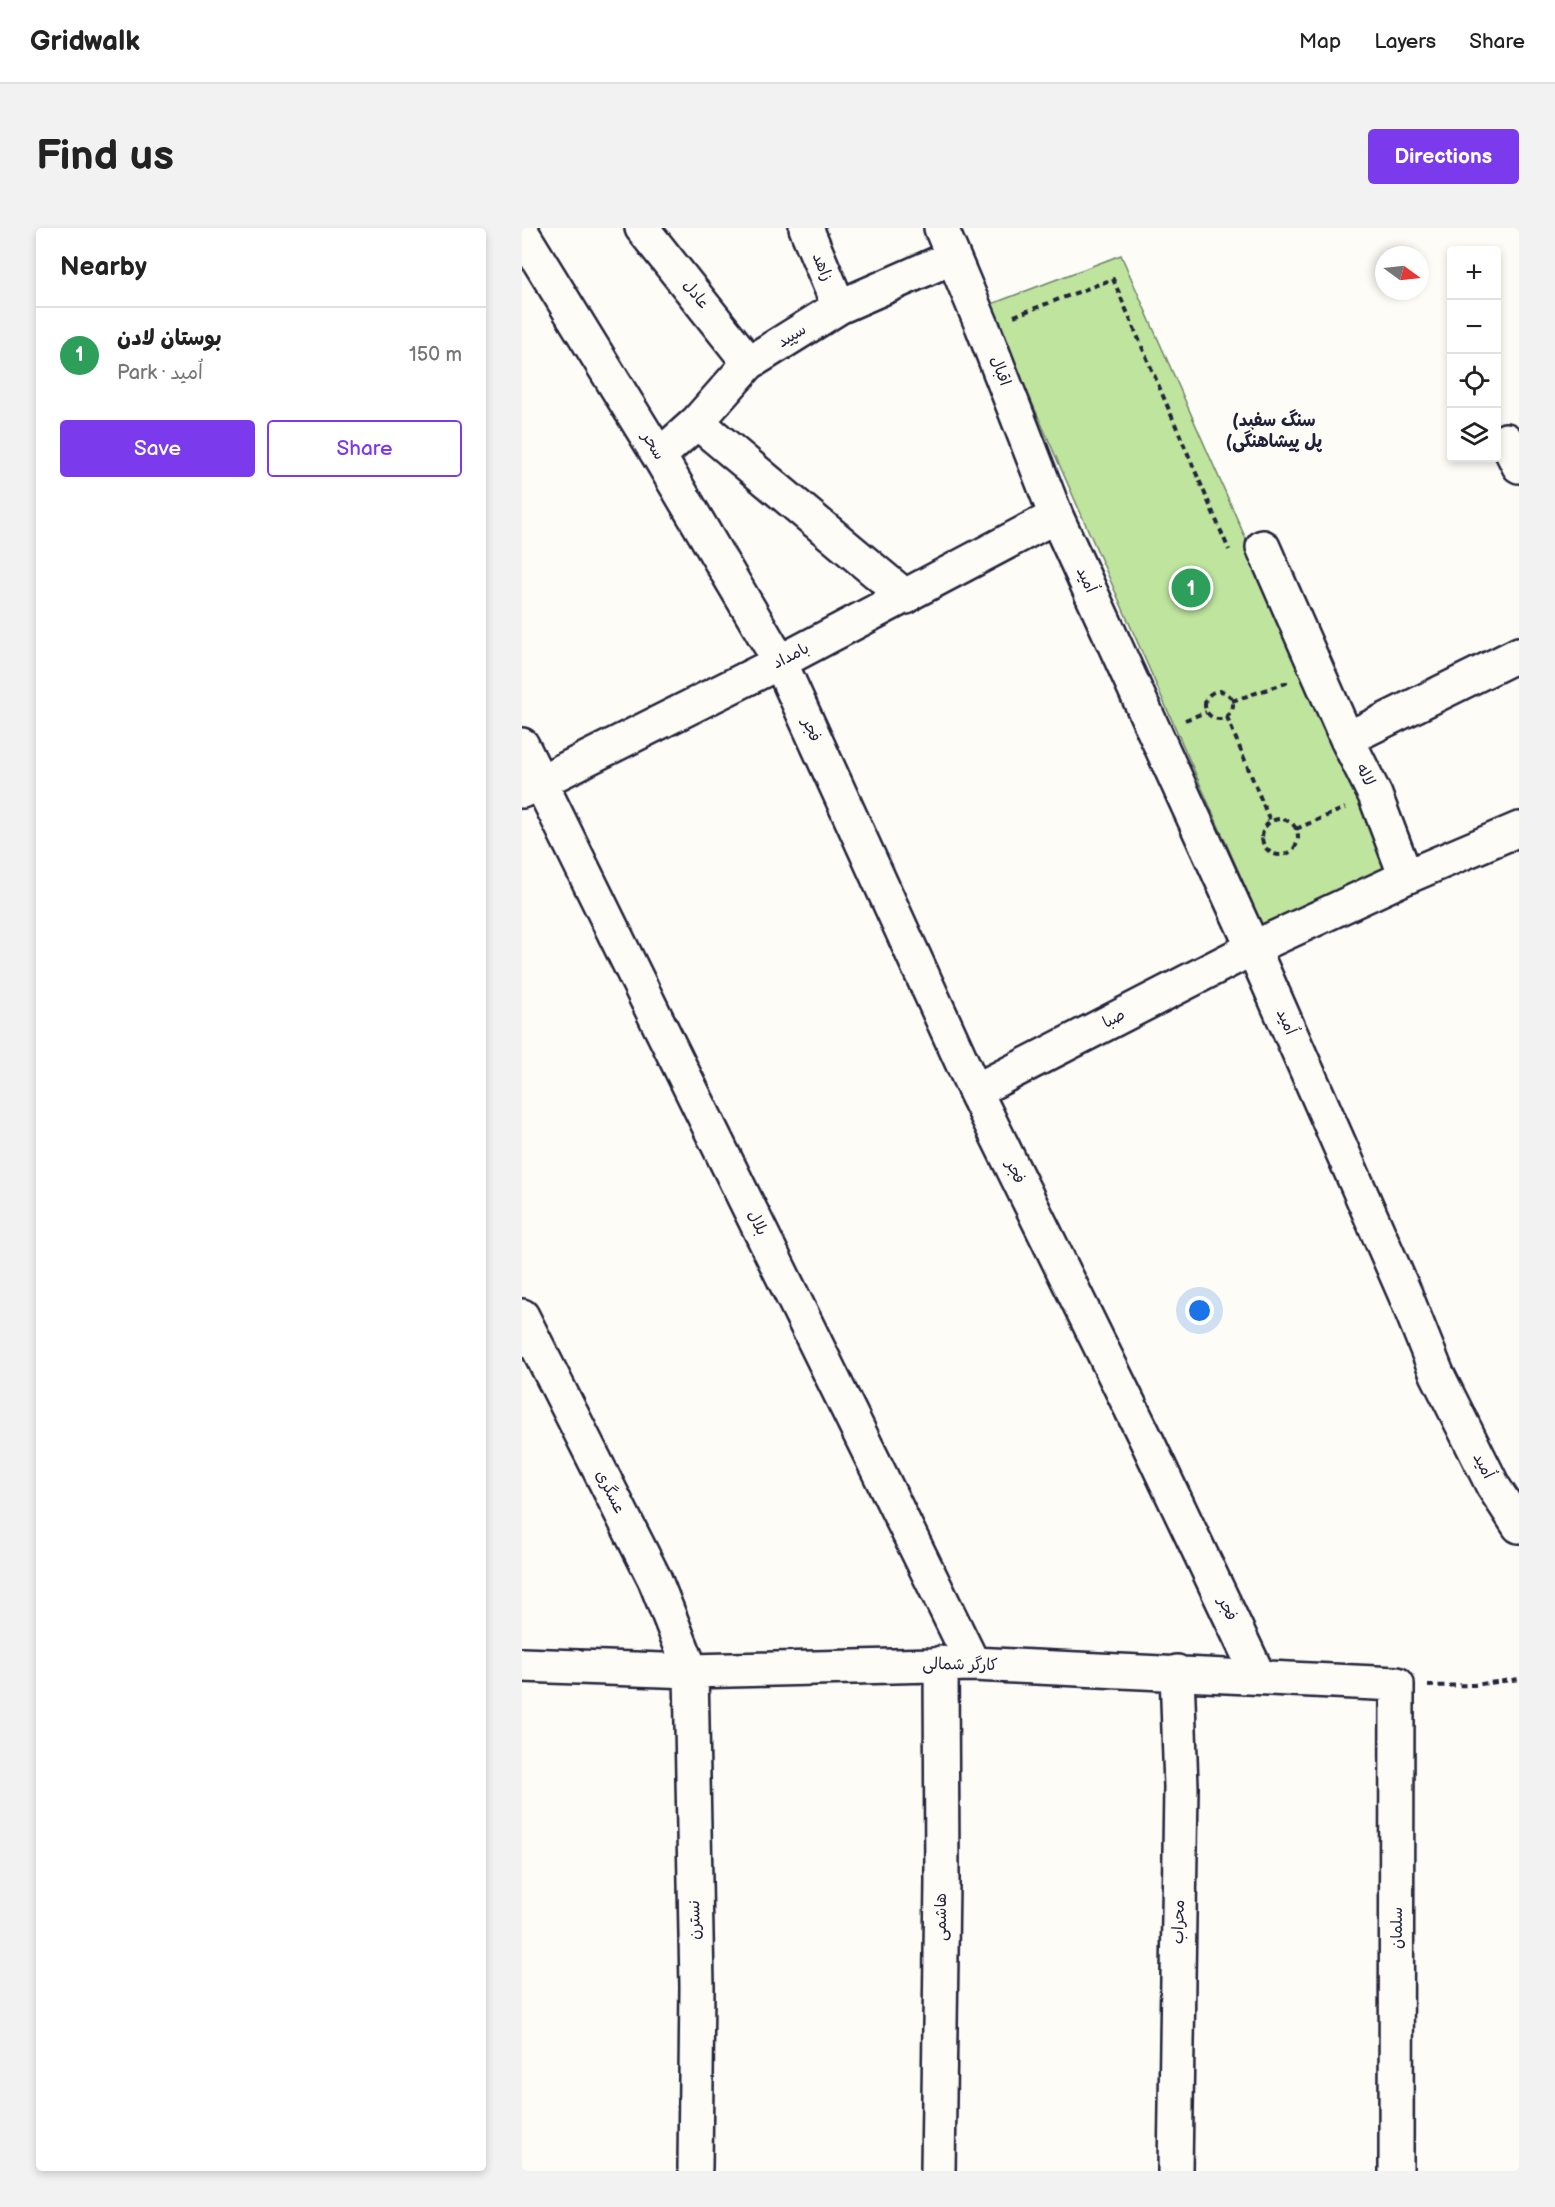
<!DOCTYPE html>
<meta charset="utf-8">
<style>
:root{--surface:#fff;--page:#f2f2f2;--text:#222;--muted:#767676;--line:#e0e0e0;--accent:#7c3aed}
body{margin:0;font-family:"Balsamiq Sans","Playpen Sans Arabic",sans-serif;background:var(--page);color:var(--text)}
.controls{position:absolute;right:18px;top:18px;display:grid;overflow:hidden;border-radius:6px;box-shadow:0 3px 9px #0003}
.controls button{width:54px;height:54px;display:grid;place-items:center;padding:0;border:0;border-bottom:2px solid var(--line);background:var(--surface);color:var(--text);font:30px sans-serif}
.compass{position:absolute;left:853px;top:18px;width:54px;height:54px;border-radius:50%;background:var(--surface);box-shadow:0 3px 9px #0003;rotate:105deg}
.you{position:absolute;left:678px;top:1083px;width:21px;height:21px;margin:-15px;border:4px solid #fff;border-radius:50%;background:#1a73e8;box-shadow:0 0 0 9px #1a73e833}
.badge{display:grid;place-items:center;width:39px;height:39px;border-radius:50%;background:var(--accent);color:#fff;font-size:20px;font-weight:700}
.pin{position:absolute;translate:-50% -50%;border:3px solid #fff;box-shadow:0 2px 6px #0006}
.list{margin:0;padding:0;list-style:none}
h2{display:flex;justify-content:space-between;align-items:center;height:78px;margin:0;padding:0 24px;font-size:26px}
h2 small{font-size:20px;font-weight:400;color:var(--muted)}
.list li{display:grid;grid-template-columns:39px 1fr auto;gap:18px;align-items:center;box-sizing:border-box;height:96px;padding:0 24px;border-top:2px solid var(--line)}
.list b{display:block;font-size:22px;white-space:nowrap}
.list p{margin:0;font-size:20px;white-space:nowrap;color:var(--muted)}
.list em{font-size:20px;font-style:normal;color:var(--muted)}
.actions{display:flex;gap:12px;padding:18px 24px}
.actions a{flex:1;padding:14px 0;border:2px solid var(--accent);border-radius:6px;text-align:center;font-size:21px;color:var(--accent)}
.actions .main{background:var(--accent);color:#fff}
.icon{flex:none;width:33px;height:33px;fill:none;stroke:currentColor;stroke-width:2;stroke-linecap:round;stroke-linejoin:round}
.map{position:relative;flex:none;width:997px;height:1943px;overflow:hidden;border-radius:6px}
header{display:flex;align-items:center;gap:36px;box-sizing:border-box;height:84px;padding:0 30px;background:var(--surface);border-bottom:2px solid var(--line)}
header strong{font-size:28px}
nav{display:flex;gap:33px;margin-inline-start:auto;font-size:21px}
.intro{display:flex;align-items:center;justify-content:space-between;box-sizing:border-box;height:144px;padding:0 36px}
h1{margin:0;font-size:42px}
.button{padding:15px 27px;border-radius:6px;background:var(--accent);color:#fff;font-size:21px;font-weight:700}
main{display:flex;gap:36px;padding:0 36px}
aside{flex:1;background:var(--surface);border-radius:6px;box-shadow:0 3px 9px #0003}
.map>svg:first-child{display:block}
.green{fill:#bee49e;stroke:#70836c;stroke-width:1.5}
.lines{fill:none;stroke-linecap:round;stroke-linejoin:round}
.minor-casing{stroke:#22223b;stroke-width:38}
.path{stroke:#22223b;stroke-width:4;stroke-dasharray:6 4.5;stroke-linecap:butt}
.minor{stroke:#fdfcf7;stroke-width:33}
.labels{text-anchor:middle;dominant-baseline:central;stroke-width:4.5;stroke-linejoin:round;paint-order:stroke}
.street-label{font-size:16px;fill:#22223b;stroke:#fdfcf7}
.neighbourhood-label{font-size:18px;font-weight:bold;fill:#22223b;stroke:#fdfcf7}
</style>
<header>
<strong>Gridwalk</strong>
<nav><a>Map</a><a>Layers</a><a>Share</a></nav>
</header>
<div class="intro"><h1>Find us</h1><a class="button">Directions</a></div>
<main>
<aside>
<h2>Nearby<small></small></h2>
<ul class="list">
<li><span class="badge" style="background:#2e9e5b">1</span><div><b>بوستان لادن</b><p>Park · اُمید</p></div><em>150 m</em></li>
</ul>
<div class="actions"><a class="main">Save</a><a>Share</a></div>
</aside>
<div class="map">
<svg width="997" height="1943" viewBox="0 0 997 1943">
<rect width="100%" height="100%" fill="#fdfcf7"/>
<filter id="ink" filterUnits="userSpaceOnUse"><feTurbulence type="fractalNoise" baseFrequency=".0167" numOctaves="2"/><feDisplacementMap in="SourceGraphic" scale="12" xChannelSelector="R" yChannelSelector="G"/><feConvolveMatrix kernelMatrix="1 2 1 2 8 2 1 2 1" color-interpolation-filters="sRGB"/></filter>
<g filter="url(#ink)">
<path class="green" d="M599,27L870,643L741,699L467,77Z"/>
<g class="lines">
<g class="minor-casing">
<path id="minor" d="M120,0L227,135
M284,0L317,79
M419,0L461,100L534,288L731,720L883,1066L915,1146L971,1258L997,1298
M0,5L137,228L258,434L453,863L625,1213L737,1449
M175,194L384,369
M984,212L997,238
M137,228L175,194L227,135L317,79L431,29
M741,319L825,511L853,567L884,649L997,601
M825,511L997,426
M0,517L451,1436
M0,563L258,434L534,288
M453,863L731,720L884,649
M0,1088L133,1352L169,1443L175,1759L173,1940
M0,1437L169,1443L451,1436L875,1456L874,1943
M416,1943L420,1653L419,1435
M653,1943L659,1559L655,1444"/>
</g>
<path class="path" d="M492,88L591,51L707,322
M683 477a14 14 0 1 1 28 0a14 14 0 1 1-28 0Z
M710,473L764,455L763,453
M705,489L748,593
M663,492L684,484
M740 609a18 18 0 1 1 36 0a18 18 0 1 1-36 0Z
M774,601L823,580
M906,1458L952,1457L997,1451"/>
<use href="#minor" class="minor"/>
</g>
</g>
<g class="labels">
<g class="street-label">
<text transform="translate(300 39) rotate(67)">زاهد</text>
<text transform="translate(174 67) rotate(52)">عادل</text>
<text transform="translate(270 108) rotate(-32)">سپید</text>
<text transform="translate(478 143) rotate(69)">اقبال</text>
<text transform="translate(131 218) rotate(59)">سحر</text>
<text transform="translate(564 352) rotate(65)">اُمید</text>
<text transform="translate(269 428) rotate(-27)">بامداد</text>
<text transform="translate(289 502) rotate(66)">فجر</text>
<text transform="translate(843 547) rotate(63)">لاله</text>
<text transform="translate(592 791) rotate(-27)">صبا</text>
<text transform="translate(764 794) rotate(66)">اُمید</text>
<text transform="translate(493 944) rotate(64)">فجر</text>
<text transform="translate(235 995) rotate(64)">بلال</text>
<text transform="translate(961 1238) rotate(63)">اُمید</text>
<text transform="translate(88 1264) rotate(63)">عسگری</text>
<text transform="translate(705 1381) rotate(65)">فجر</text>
<text transform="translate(438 1437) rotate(1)">کارگر شمالی</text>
<text transform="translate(419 1689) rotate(-90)">هاشمی</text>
<text transform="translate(173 1692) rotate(-91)">نسترن</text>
<text transform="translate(657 1694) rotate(-89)">محراب</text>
<text transform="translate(875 1700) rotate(-90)">سلمان</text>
</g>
<g class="neighbourhood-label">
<text x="752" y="192">(سنگ سفید<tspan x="752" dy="21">(پل پیشاهنگی</tspan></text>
</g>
</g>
</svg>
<div class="controls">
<button>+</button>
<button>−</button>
<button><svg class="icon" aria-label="locate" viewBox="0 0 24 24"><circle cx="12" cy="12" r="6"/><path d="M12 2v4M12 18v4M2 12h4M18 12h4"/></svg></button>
<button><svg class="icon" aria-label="layers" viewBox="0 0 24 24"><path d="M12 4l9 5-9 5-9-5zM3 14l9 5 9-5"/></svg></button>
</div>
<svg class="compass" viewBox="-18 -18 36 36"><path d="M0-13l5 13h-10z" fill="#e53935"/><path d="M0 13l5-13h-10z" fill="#767676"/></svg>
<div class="you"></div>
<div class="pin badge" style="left:669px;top:360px;background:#2e9e5b">1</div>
</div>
</main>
